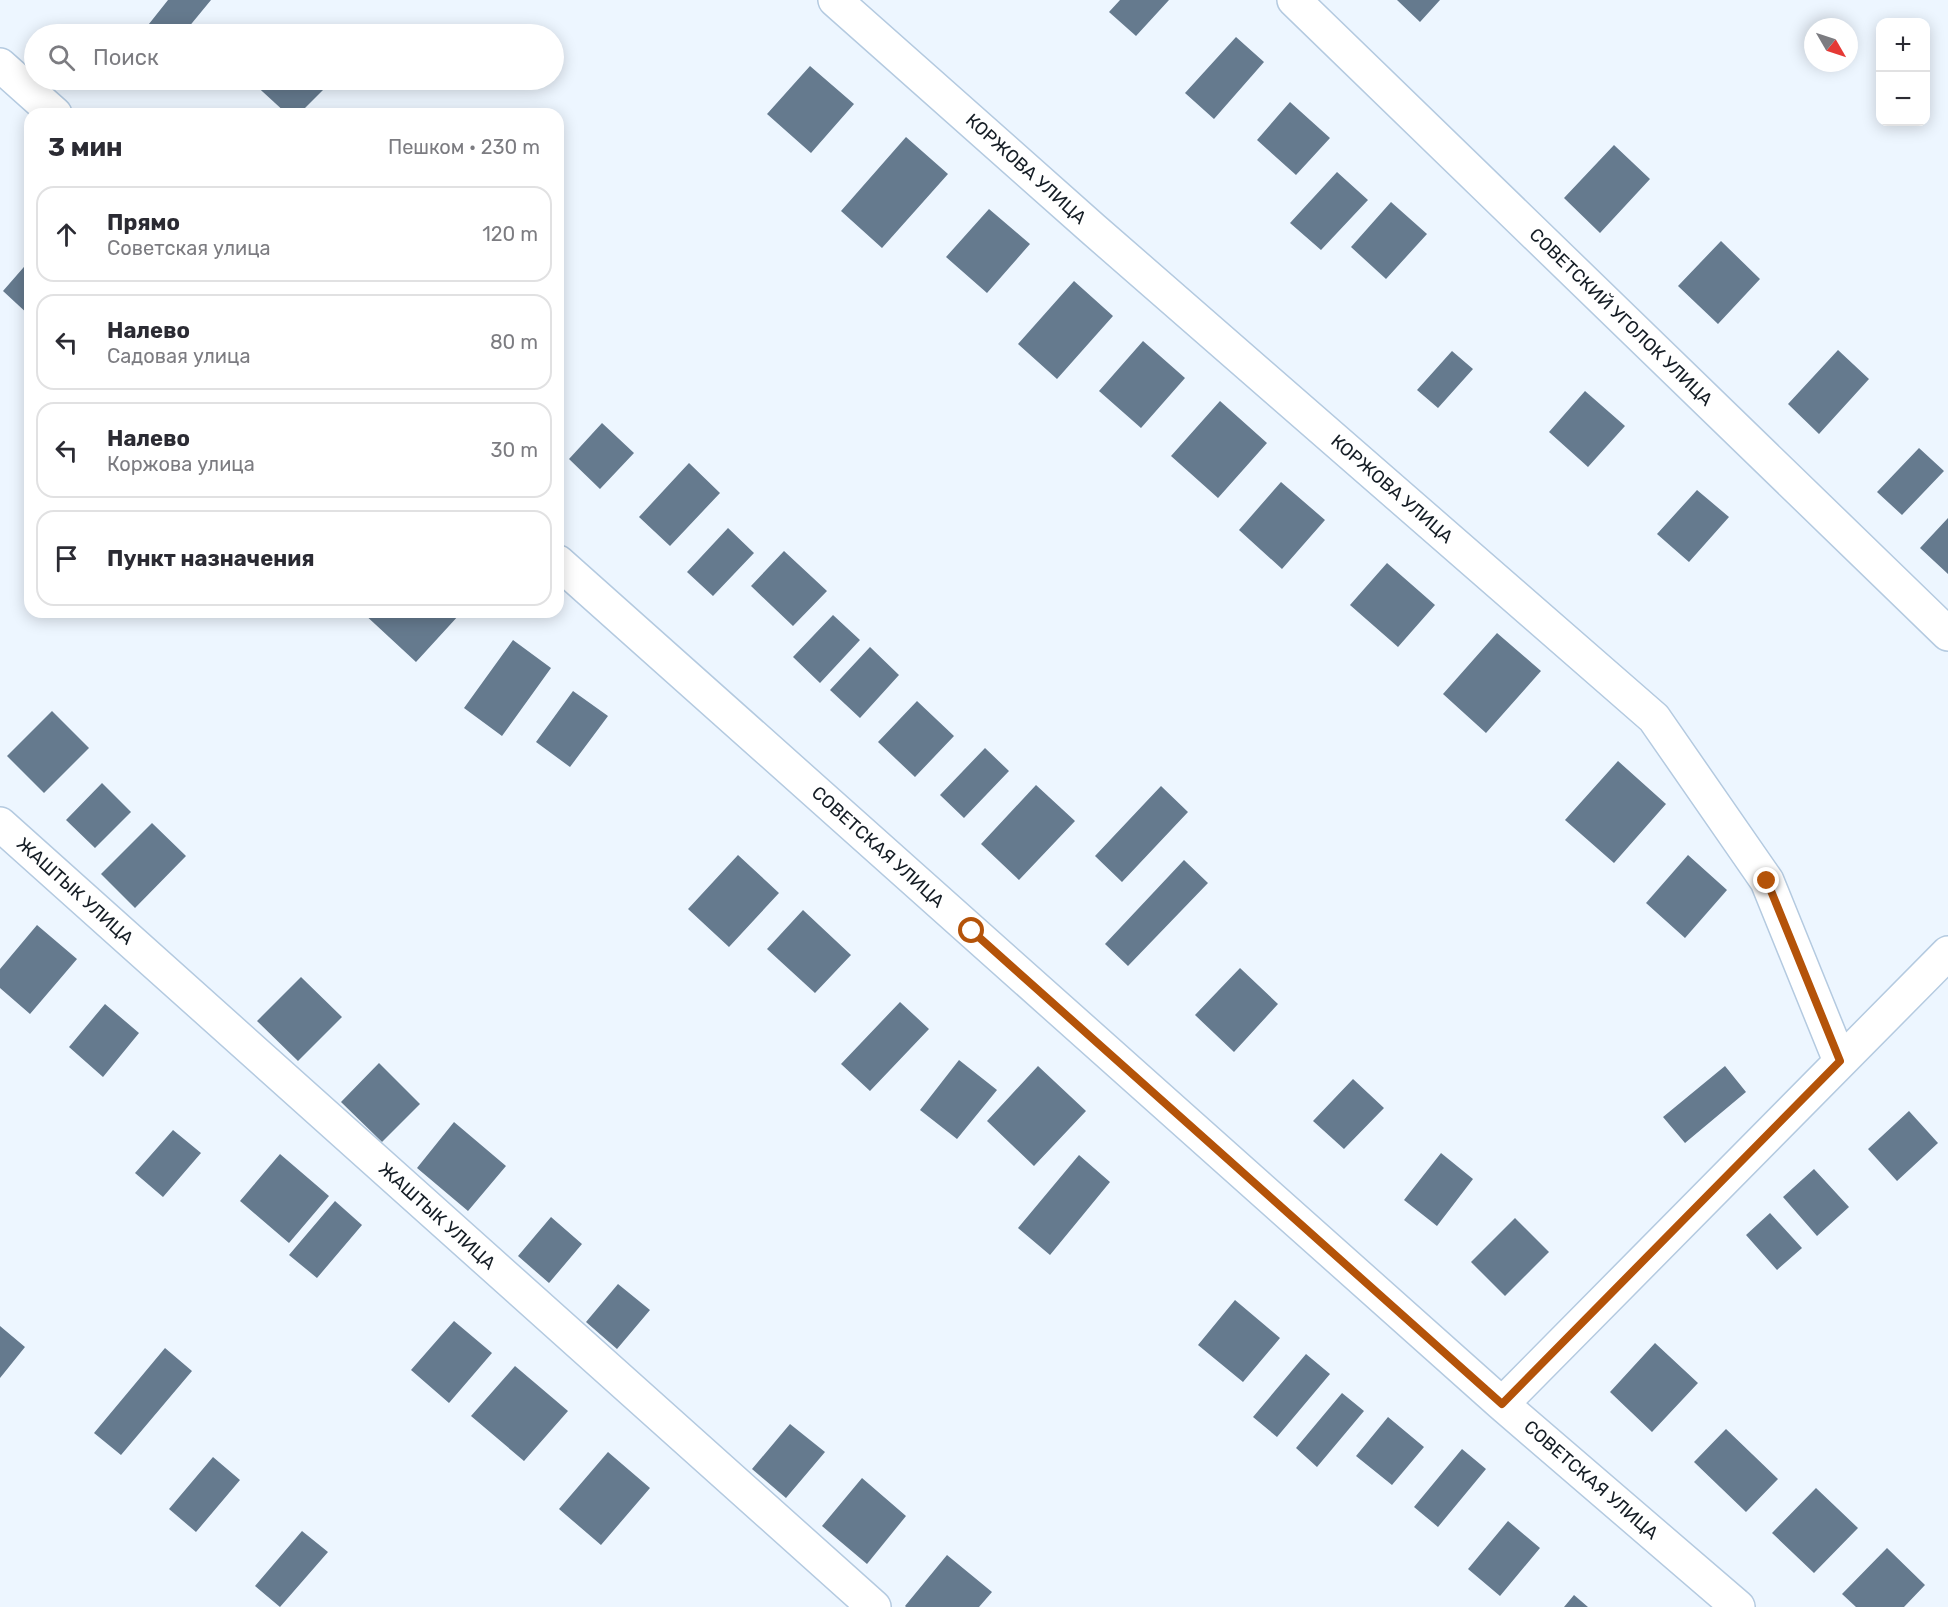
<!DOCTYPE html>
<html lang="ru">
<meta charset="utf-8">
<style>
:root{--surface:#fff;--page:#f2f2f3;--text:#2b2b33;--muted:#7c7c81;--line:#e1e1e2}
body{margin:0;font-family:Rubik,sans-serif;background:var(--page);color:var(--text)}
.controls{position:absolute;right:18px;top:18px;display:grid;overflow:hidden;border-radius:12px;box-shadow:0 3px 15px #0003}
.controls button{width:54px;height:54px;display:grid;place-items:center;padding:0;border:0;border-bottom:2px solid var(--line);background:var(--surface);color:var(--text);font:30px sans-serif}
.compass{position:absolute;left:1804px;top:18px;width:54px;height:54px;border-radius:50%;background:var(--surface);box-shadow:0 3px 15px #0003;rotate:129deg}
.stop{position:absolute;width:18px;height:18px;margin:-14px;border:4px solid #b45309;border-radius:50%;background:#fff}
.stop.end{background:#b45309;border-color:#fff;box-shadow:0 2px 6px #0008}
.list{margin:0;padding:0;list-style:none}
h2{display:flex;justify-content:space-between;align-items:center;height:78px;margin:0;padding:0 24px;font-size:26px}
h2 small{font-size:20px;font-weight:400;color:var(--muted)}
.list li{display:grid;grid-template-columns:39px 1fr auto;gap:18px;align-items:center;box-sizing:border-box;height:96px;margin:0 12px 12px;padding:0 12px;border:2px solid var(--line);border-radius:18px}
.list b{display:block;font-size:22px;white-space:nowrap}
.list p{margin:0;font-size:20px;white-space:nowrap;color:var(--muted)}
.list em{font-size:20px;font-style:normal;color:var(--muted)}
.icon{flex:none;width:33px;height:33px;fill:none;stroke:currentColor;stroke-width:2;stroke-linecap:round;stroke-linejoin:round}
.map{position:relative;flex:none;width:1948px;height:1607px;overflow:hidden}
.search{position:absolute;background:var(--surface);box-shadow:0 3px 15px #0003;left:24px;top:24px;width:540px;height:66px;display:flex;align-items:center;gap:15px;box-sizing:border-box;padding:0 21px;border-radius:33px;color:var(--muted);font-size:22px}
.panel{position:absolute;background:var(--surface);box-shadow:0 3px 15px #0003;left:24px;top:108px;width:540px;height:510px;border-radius:18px}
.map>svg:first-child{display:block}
.building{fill:#657a8e}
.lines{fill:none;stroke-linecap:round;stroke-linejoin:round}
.minor-casing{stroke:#b4cae0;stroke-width:36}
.minor{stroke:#fff;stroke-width:33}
.route{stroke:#b45309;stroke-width:8}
.labels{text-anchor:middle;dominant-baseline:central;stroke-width:4.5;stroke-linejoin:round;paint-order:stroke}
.street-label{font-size:18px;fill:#151d25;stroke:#fff}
</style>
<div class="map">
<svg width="1948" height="1607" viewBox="0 0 1948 1607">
<rect width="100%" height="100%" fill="#edf6ff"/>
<path class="building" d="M168,0H211L183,34H141Z
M1120,0H1169L1136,36L1109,12Z
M1397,0H1440L1420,22Z
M1236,37L1264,62L1214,119L1185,93Z
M810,66L854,104L811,153L767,114Z
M250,80H333L299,114H287Z
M1290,102L1330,138L1296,175L1257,140Z
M906,137L948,174L882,248L841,211Z
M1614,145L1650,179L1600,233L1564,198Z
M1337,172L1368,200L1321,250L1290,223Z
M1391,202L1427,234L1386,279L1351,247Z
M989,209L1030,244L987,293L946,257Z
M1721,241L1760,279L1718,324L1678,286Z
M30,260V316L3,291Z
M1074,281L1113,316L1057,379L1018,344Z
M1143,341L1185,378L1141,428L1099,391Z
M1838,350L1869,379L1819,434L1788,404Z
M1452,351L1473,369L1438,408L1417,390Z
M1585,391L1625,426L1588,467L1549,432Z
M1220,401L1267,443L1218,498L1171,456Z
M602,423L634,453L600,489L569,459Z
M1919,448L1944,471L1902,515L1877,492Z
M689,463L720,493L670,546L639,517Z
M1281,482L1325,520L1282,569L1239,530Z
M1697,490L1729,517L1689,562L1657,534Z
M1948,518V574L1920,548Z
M728,528L754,553L713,596L687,572Z
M784,551L827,591L793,626L751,586Z
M1387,563L1435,605L1398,647L1350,605Z
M362,612H456L459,615L416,662Z
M833,615L860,640L820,683L793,657Z
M1497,633L1541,671L1486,733L1443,694Z
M513,640L551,668L502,736L464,708Z
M870,647L899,675L860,718L830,690Z
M573,691L608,716L570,767L536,742Z
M917,701L954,736L915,777L878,742Z
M52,711L89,748L44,793L7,756Z
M985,748L1009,771L964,818L940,795Z
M1618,761L1666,804L1614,863L1565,820Z
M102,783L131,812L95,848L66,820Z
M1036,785L1075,821L1019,880L981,844Z
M1161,786L1188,812L1122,882L1095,856Z
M152,823L186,856L135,908L101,874Z
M738,855L779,893L729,947L688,909Z
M1688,855L1727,890L1685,938L1646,903Z
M1184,860L1208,883L1128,966L1105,944Z
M803,910L851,955L815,993L767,949Z
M37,925L77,959L30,1014L0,988V969Z
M1240,968L1278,1004L1234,1052L1195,1015Z
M301,977L342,1017L298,1061L257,1021Z
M900,1002L929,1029L870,1091L841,1064Z
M105,1004L139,1033L103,1077L69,1047Z
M959,1060L997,1090L957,1139L920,1110Z
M379,1063L420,1104L382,1142L341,1102Z
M1038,1066L1086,1111L1034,1166L987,1121Z
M1725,1066L1746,1092L1685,1143L1663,1117Z
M1353,1079L1384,1108L1344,1149L1313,1121Z
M1909,1111L1938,1143L1897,1181L1868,1149Z
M454,1122L506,1166L468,1211L417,1168Z
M173,1130L201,1153L163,1197L135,1173Z
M1441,1153L1473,1179L1437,1226L1404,1200Z
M280,1154L329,1196L289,1243L240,1201Z
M1079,1155L1110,1182L1050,1255L1018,1228Z
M1814,1169L1849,1207L1817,1236L1783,1197Z
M335,1201L362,1225L317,1278L289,1255Z
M1770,1213L1802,1248L1777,1270L1746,1235Z
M551,1217L582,1244L549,1283L518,1256Z
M1515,1218L1549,1252L1505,1296L1471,1262Z
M618,1284L650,1310L617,1349L586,1322Z
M1235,1300L1280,1338L1243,1382L1198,1345Z
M454,1321L492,1353L449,1403L411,1370Z
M0,1326L25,1347L0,1378Z
M1655,1343L1698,1383L1652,1432L1610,1392Z
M165,1348L192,1371L121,1455L94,1433Z
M1306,1354L1330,1374L1277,1437L1253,1417Z
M515,1366L568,1411L524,1461L471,1416Z
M1342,1393L1364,1411L1317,1467L1296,1448Z
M1388,1417L1424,1447L1392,1485L1356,1456Z
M790,1424L825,1452L786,1498L752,1469Z
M1726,1429L1778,1479L1746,1512L1694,1462Z
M1462,1449L1486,1469L1438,1527L1414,1507Z
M608,1452L650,1488L601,1545L559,1509Z
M213,1457L240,1480L196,1532L169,1509Z
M862,1478L906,1516L867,1564L822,1526Z
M1816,1488L1858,1528L1814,1573L1772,1533Z
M1508,1521L1540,1548L1500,1596L1468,1569Z
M302,1531L328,1552L280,1607L255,1586Z
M1887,1548L1925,1585L1904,1607H1856L1842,1594Z
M947,1555L992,1592L979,1607H906L905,1606Z
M1574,1595L1588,1607H1564Z"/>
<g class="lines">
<g class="minor-casing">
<path id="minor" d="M835,0L1093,229L1654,718L1767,881L1840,1061
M1294,0L1948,634
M0,65L55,114
M558,562L1502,1404L1738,1607
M0,824L874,1607
M1502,1404L1948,953"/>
</g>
<use href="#minor" class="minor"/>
</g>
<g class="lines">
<path class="route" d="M972,931L1502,1404L1840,1061L1767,881"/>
</g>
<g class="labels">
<g class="street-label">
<text transform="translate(1026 169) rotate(42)">КОРЖОВА УЛИЦА</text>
<text transform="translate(1621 317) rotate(44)">СОВЕТСКИЙ УГОЛОК УЛИЦА</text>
<text transform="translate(1392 489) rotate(41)">КОРЖОВА УЛИЦА</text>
<text transform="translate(878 847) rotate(42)">СОВЕТСКАЯ УЛИЦА</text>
<text transform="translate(75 891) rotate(42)">ЖАШТЫК УЛИЦА</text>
<text transform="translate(437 1216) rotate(42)">ЖАШТЫК УЛИЦА</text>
<text transform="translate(1591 1480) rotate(41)">СОВЕТСКАЯ УЛИЦА</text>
</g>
</g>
</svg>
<div class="controls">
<button>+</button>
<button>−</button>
</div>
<svg class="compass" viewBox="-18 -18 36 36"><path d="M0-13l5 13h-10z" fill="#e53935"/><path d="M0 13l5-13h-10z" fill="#7c7c81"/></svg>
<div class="stop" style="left:972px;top:931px"></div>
<div class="stop end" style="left:1767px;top:881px"></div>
<div class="search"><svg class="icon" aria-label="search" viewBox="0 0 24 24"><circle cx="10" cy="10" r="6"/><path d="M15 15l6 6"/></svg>Поиск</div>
<section class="panel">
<h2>3 мин<small>Пешком · 230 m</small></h2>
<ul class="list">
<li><svg class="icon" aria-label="ahead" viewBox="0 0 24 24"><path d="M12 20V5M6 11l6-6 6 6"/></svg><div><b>Прямо</b><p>Советская улица</p></div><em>120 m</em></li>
<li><svg class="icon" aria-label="left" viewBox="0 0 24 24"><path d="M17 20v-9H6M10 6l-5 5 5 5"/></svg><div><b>Налево</b><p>Садовая улица</p></div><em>80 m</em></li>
<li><svg class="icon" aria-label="left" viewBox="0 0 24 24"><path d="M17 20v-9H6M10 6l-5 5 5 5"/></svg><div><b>Налево</b><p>Коржова улица</p></div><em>30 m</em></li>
<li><svg class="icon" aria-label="arrive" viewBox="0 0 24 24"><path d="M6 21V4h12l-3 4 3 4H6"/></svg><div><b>Пункт назначения</b></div></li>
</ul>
</section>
</div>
